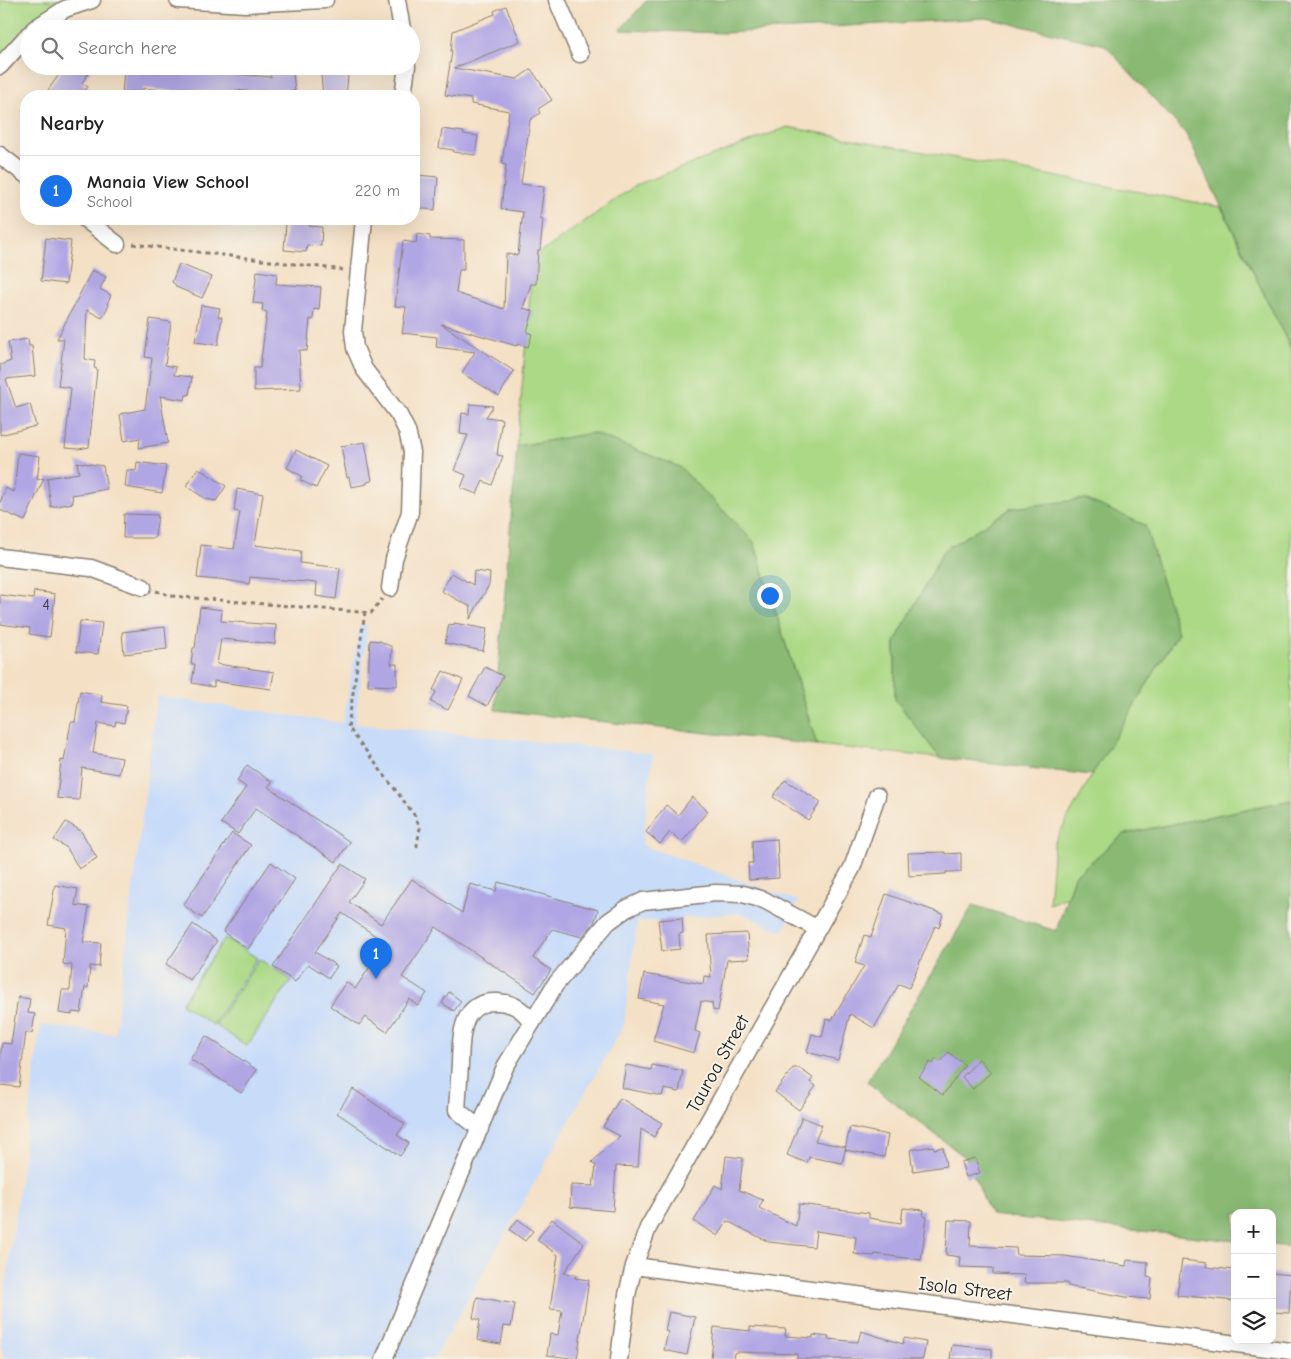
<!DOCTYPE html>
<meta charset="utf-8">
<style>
:root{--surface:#fff;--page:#f2f2f2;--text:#222;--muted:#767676;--line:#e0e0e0;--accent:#1a73e8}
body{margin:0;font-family:"Comic Neue",sans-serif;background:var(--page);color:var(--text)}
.controls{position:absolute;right:15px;bottom:15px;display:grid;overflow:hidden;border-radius:10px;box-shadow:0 5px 20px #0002}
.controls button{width:45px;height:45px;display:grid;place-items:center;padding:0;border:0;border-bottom:1px solid var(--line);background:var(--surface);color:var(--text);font:25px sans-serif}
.you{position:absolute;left:769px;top:595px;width:18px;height:18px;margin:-12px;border:4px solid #fff;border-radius:50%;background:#1a73e8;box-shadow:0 0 0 8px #1a73e833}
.badge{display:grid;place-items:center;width:32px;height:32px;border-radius:50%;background:var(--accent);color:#fff;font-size:16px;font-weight:700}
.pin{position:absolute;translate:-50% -41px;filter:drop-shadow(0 1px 2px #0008)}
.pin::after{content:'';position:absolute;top:26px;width:18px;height:15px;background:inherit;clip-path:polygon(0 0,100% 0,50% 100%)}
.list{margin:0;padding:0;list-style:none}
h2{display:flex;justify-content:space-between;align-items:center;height:65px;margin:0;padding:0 20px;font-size:21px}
h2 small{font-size:16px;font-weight:400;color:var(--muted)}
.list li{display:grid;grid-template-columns:32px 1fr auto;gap:15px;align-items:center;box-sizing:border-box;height:70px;padding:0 20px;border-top:1px solid var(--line)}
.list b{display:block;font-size:19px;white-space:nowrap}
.list p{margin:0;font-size:16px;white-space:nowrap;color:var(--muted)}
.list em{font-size:16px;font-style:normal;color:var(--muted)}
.icon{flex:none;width:28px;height:28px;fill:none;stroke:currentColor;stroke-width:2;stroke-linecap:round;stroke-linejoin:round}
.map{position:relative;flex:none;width:1291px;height:1359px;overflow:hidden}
.search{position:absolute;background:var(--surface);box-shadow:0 5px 20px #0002;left:20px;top:20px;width:400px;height:55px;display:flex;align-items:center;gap:12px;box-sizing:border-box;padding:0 18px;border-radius:28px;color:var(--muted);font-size:19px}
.panel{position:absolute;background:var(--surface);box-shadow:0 5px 20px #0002;left:20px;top:90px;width:400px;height:135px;border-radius:20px}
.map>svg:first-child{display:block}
.built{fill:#c8dcf9}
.green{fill:#acd986;stroke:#647a51}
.forest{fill:#89b973;stroke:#526a48}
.building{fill:#b0a6e4}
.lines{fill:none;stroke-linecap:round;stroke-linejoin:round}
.minor-casing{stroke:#887e70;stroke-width:19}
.path{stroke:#887e70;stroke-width:3;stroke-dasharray:4 4;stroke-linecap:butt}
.minor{stroke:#fff;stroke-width:16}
.labels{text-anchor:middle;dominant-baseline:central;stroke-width:4;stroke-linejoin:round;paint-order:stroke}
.number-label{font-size:16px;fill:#413e4e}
.street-label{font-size:19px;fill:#1c1c1c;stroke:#f7f3e8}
</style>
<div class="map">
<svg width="1291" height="1359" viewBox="0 0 1291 1359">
<rect width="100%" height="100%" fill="#f7f3e8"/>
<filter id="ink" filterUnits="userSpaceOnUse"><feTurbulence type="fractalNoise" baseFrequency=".02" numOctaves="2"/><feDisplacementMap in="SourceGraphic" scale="10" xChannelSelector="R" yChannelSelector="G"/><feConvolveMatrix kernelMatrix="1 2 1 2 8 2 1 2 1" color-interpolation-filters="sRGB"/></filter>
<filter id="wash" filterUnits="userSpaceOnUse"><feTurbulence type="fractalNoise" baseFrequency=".0096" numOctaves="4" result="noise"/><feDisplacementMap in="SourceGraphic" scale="20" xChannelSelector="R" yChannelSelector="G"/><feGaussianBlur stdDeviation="1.12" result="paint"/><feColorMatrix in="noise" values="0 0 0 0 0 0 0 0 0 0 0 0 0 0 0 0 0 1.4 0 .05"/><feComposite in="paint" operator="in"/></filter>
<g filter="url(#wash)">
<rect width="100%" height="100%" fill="#f4e0c5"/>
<path class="built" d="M360,624L368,625L355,724L503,738L653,754L642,845L798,901L783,932L741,913L637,922L624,1025L434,1359H4L1,1337L5,1292L41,1025L115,1034L157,696L343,723Z"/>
<path class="green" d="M0,0H68L0,62Z
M788,127L1221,207L1291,349V800L1124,834L1074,876L1067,897L1049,904L1054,843L1092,775L1178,633L1012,508L944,550L895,642V699L940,758L817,745L754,542L680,467L593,433L517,446L533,258L636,185Z
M225,938L257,958L213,1025L181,1004Z
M259,959L291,980L247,1046L215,1025Z"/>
<path class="forest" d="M647,0H1291V349L1186,134L1105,45L986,18L725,33L620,30Z
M593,433L680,467L754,542L817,745L495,710L517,446Z
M1085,499L1145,525L1178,633L1092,775L940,758L895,699V642L944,550L1012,508Z
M1291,800V1247L1272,1245V1213H1235V1241L991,1215L966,1158L867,1082L973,905L1056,931L1074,876L1124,834Z"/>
<g id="blocks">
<path class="building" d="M506,6L520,41L454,68L517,79L531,69L552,100L538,109L540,113L530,120L521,184L544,187L540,218L543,219L540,250H538L536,284H531L523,308L533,311L527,332L532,334L528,347L517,344V346L441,324L514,371L499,396L462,373L475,352L436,347L437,337L402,333L406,307L395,306L403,241L416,243L417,234L430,236V239L464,240V270H459L456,293L504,309L506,254L518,255L523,212L501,209L506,165L502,164L509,111L471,104V99L445,95L452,52H451L453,31L495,14L494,11Z
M65,66H93L82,83L88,87L81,96H44Z
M158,66L214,72L215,66H239L238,74L271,77L269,66H292L295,91L273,94L236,90L235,96L190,90V93L143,88V96H122L124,69L157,72Z
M320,66H349L346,96H323Z
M442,129L464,132L463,134L478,136L475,155L453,152L454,150L439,148Z
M417,175L438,177L435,210L414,208V190H416Z
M290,219H310L309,226L322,227L321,246L307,245L306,252L284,250L286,223L290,224Z
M46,238L71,241L66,284L41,281Z
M179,264L212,277L202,298L176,287V285L172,282Z
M92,270L106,277L100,289L111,295L107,304L109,305L102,318L87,310L85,359L95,361L94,368L97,369L89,447L79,449L65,448L71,388L58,386L64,339H57Z
M257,271L277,274L276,284L321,287L319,310L314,309L313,320L310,319L307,351L299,350L301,389L254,391V368H260L267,312L262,311L263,304L253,303Z
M201,305L220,308L218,317H222L218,345L195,342Z
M150,319L171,322L165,365L176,367L174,375L192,377L189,395H186L185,400L160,396L168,443L139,448L140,438L124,441L120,414L145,409L152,358L145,357Z
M28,339L29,346H32L35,376L6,379L16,408L30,404L36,426L0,435V365L11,361L8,342Z
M470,404L493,406L486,417L502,419L497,455L503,456L492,485L483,481L477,494L461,488L466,475L454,470L468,435L460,434L462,413L469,414Z
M365,442L372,481L367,482V484L351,487L349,477L347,478L341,446Z
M296,450L327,466L316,488L300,480L302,476L287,468Z
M18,453L40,456L37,480L44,478L25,521L0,510V502L6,488L14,492Z
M77,462L103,466L107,489L72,495L73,503L51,507L47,478L79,473Z
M137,462L166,466L162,493L125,487L127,470L136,471Z
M198,468L226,486L216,501L206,499L186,486Z
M237,489L263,494L255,545L301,551L300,563L340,568L336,599L316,596L317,583L250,577L249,584L219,579V580L197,578L201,545L234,549L240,512L234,511Z
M124,514L158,515L155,538H123Z
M474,571L490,573L489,585L470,619L471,607L441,591L452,573L473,585Z
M34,591L55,594L50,637L29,634L30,628L0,624V595L33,599Z
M200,607L222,610L221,621L276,625L275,644L221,639L217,664L274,672L271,689L214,681V687L192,683L195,664H191L193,648H195Z
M80,621L102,623L98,654L76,652Z
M454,623L487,629L483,651L445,643L449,624L454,625Z
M165,627L167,649L124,654L122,632Z
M370,640L380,641L392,647L391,664H397V686L368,685Z
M485,667L503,676L487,706L469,696Z
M443,671L463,680L448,710L431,702L436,692L433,690Z
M80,691L102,695L101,702L127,706L124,723L116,721L115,726L98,723L93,753L122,758L119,774L82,768L79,800L57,798L61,760L64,761L71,722H75Z
M247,765L272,782L268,787L350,842L336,862L256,808L238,834L221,823L246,787L237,781Z
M785,780L821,802L808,820L773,797Z
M692,797L708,811L682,842L670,832L660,844L646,832L666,805L678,815Z
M66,822L81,831L97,858L79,869L67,848L54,840Z
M232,833L251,845L202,918L183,905Z
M777,839L779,878L749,880L748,863H753L752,841Z
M945,852V854L961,853V872H946V874L909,876L908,853Z
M271,862L295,879L248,949L223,932Z
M342,864L365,879L349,902L381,924L412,879L462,913L470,884L496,891L498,882L598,910L594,923L582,937L552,929L533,958L551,970L535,993L436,927L402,977L427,993L418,1006L409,999L387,1032L365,1017L359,1025L330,1006L346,982L355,989L386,943L342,913L315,952L337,966L329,978L308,964L295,982L273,967Z
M55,885L78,889L75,905L89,907L83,942L101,943L99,967L90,966L88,988L85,987L81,1013L72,1012V1015L59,1013L62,990H70L72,965L63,964L66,928L48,925Z
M886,894L943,914L939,928L935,926L909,988L899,984L874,1028L850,1014L838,1060L807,1052L812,1034L822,1037L826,1019L832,1020L864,966L855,963L864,935L871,937Z
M682,918L683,933L679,934L680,949L662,951L658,920Z
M193,924L217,941L190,980L166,964Z
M747,933L749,959L727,960L718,1011L713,1010L712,1003L701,1001L695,1031L700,1033L694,1053L653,1041L664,1004L639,999L644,974L703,984L704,976L711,977L708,935Z
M449,992L461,1001L454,1011L442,1003Z
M18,997L30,999L28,1013L35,1014L32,1033L26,1032L19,1087L0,1085V1058L2,1043L11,1044Z
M206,1036L257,1070L241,1093L190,1059Z
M948,1052L965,1065L943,1095L919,1077L930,1062L933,1064L936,1059L941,1062Z
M979,1059L991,1072L973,1089L962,1077Z
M626,1065L651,1070L652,1065L683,1071L679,1092L664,1089L662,1096L622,1088Z
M793,1068H799L813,1078L810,1082L816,1086L799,1110L775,1092Z
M353,1089L405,1124L397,1135L409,1143L400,1156L337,1113Z
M620,1098L662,1123L654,1137L641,1129L638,1167L616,1166L613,1211L570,1207L571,1185L593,1186L596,1166L592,1162L620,1136L603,1127Z
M802,1117L822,1125L815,1141L846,1147L842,1163L809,1157L807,1163L787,1155Z
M850,1127L888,1135L884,1157L845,1150Z
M933,1146L934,1149L943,1147L946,1166L913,1171L910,1150Z
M726,1156L743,1158L739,1190L763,1200L759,1208L796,1226L799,1204L869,1213V1218L901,1223L903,1208L924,1210L923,1216L927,1217L921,1260L875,1254L874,1256L854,1254L856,1237L816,1231L814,1247L769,1242L727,1221L718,1236L694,1221L715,1185L722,1189Z
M975,1158L980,1173L966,1177L961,1162Z
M518,1219L533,1231L525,1241L510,1230Z
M552,1219L584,1243L564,1273L576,1275L575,1278L589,1280L577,1359L547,1355L550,1334L558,1335L562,1310L550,1309L558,1255L537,1240Z
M948,1220L971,1221L970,1246L1016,1248L1017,1255L1065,1256L1126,1266L1127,1260L1148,1262L1147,1277L1152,1278L1150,1299L1126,1297L1068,1286V1283H1024L1025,1275L993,1274V1268L959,1267L960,1257L946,1255Z
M1182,1260L1207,1263L1206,1267L1235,1270V1301L1177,1295Z
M1272,1273L1291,1275L1289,1313L1272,1312Z
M477,1297L515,1304L511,1327L504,1326L501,1344L477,1340L480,1320L473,1318Z
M669,1312L695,1317L687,1355L664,1350L668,1332L665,1331Z
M714,1327L750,1331V1327L786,1329L785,1336L813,1338V1335L829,1337L828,1339L858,1342L861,1331L903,1344L904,1338L926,1342L923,1359H797V1354L737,1352L734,1353L733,1359H711Z
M952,1345L992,1349V1359H950Z"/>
</g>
</g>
<g filter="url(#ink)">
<use href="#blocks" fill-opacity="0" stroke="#887e70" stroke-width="1"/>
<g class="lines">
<g class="minor-casing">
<path id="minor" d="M178,0L245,4L325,0
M397,0L402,29
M557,0L580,54
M34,29L65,9L92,0
M0,66L29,34
M403,96L407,66
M0,155L26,175
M85,219L117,244
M364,219L353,331L355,348L364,369L399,415L407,431L412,452L410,512L394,559L390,588
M0,557L91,568L143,587
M480,1129L457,1110C458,1095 459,1080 460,1064C461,1037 460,1000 498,1002C514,1003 524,1010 532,1023
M634,1266L1291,1351
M384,1359L505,1067L555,985L608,922L626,909L643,901L715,893L743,894L764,900L816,928
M619,1359L627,1295L634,1266L648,1228L852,868L877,796"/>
</g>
<path class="path" d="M133,244L343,270
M156,591L172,596L371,613L382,599
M365,612L348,727L415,816L420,828L416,851"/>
<use href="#minor" class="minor"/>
</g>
</g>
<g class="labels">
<g class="number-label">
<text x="46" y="605">4</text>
</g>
<g class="street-label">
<text transform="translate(718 1064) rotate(-61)">Tauroa Street</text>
<text transform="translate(965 1289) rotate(7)">Isola Street</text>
</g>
</g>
</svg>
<div class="controls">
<button>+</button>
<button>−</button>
<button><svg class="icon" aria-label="layers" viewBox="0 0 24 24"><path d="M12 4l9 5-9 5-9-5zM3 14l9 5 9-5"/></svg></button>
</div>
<div class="you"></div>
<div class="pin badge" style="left:376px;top:979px">1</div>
<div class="search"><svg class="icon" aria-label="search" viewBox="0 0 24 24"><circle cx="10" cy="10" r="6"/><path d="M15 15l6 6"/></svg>Search here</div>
<section class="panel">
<h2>Nearby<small></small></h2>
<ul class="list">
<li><span class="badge">1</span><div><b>Manaia View School</b><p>School</p></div><em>220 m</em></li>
</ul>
</section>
</div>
